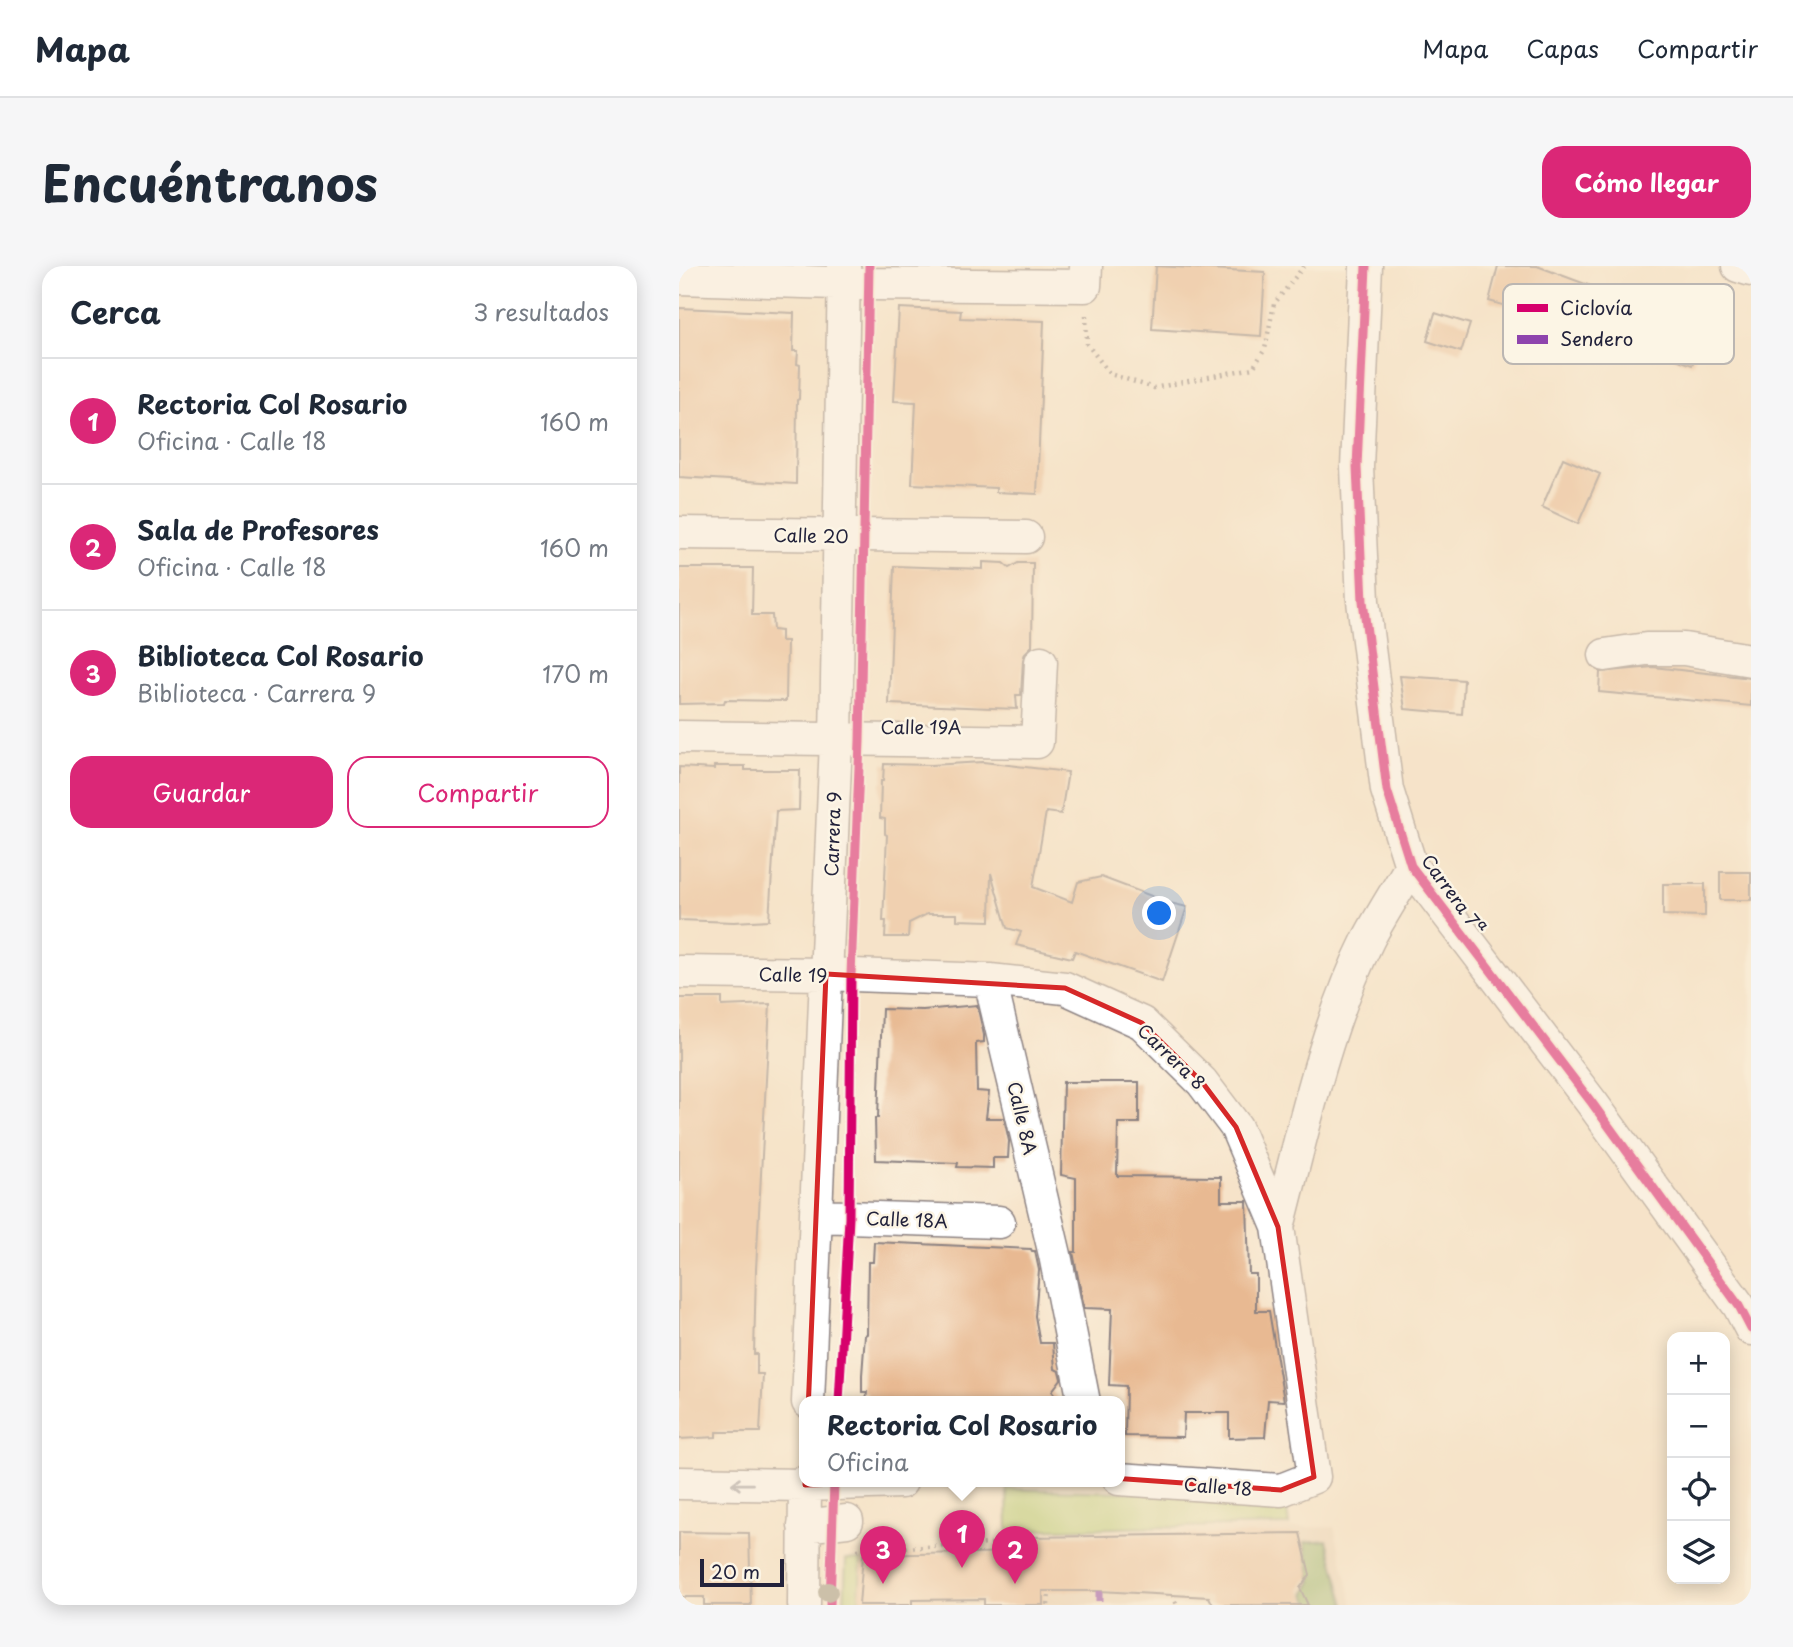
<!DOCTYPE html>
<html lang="es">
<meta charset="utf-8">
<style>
:root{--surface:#fff;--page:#f6f6f7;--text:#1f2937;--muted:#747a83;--line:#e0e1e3;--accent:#db2777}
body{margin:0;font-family:"Playpen Sans",sans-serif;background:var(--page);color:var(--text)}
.controls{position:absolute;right:21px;bottom:21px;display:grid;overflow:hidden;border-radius:14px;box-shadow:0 4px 18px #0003}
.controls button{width:63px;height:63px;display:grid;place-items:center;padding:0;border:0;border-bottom:2px solid var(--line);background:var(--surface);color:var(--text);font:35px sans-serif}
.scale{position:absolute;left:21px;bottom:18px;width:84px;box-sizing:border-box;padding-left:7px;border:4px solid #22223b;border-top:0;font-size:19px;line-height:24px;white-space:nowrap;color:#22223b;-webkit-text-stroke:5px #fcf5e5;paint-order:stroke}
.you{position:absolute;left:481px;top:648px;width:24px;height:24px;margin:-18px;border:5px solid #fff;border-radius:50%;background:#1a73e8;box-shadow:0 0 0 10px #1a73e833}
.badge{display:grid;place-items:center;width:46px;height:46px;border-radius:50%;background:var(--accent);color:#fff;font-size:23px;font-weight:700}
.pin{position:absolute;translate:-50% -58px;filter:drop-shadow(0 2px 4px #0008)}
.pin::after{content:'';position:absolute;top:37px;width:24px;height:21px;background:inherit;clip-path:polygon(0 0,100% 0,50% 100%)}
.popup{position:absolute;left:120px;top:1130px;width:326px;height:91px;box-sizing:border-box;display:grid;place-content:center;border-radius:14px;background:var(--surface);filter:drop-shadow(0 2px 5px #0005);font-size:23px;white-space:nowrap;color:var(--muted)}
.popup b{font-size:26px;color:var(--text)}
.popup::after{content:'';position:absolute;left:50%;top:100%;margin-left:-14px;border:14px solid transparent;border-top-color:var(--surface)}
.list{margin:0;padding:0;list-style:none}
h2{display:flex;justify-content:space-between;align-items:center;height:91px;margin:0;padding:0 28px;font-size:30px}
h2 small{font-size:23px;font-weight:400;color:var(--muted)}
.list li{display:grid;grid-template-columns:46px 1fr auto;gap:21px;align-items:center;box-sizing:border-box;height:126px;padding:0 28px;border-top:2px solid var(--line)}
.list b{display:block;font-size:26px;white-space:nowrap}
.list p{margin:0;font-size:23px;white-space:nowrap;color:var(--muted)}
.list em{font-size:23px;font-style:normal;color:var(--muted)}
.actions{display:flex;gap:14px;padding:21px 28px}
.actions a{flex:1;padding:16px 0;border:2px solid var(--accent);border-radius:21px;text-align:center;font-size:24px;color:var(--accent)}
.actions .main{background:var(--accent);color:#fff}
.icon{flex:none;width:38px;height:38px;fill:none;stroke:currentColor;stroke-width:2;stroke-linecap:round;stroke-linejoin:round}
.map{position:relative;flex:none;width:1072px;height:1339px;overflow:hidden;border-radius:21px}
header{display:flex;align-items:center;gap:42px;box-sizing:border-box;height:98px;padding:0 35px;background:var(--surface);border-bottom:2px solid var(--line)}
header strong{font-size:33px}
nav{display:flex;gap:38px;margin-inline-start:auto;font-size:24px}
.intro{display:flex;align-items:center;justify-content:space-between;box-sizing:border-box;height:168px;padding:0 42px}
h1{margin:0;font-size:49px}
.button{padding:18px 32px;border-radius:21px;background:var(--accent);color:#fff;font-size:24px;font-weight:700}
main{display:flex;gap:42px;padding:0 42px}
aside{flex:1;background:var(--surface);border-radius:21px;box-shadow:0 4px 18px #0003}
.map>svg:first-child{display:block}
.built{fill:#e9d3b7}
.green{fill:#b3cc71;stroke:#6a7756;stroke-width:2}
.forest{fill:#8eb063;stroke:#58694f;stroke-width:2}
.building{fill:#e8b992}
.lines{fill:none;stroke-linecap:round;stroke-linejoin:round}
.minor-casing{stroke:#8c8282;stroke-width:35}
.path{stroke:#8c8282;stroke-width:4.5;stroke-dasharray:2 5;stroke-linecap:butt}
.minor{stroke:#fff;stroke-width:32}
.quiet{stroke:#8e44ad;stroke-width:7;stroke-dasharray:14 7;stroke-linecap:butt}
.cycleway-casing{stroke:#fcf5e5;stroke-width:13}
.cycleway{stroke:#d6006c;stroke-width:9}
.tree{fill:#9a9584}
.oneway{stroke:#9c9ca7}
.marked{fill:none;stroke:#d62828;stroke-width:5;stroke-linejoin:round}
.labels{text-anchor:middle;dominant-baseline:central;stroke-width:5;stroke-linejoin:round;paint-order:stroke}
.street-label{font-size:18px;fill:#22223b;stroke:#fcf5e5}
.key{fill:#fcf5e5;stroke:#bbb6b2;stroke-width:2}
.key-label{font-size:19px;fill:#22223b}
</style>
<header>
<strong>Mapa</strong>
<nav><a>Mapa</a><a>Capas</a><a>Compartir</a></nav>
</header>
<div class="intro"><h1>Encuéntranos</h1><a class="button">Cómo llegar</a></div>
<main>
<aside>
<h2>Cerca<small>3 resultados</small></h2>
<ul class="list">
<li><span class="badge">1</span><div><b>Rectoria Col Rosario</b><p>Oficina · Calle 18</p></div><em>160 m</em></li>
<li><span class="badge">2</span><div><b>Sala de Profesores</b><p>Oficina · Calle 18</p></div><em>160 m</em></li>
<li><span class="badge">3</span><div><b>Biblioteca Col Rosario</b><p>Biblioteca · Carrera 9</p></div><em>170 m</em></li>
</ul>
<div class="actions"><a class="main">Guardar</a><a>Compartir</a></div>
</aside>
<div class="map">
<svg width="1072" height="1339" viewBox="0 0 1072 1339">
<rect width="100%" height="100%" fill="#fcf5e5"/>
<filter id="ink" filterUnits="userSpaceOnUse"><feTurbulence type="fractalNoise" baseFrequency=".0143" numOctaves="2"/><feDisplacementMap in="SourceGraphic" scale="14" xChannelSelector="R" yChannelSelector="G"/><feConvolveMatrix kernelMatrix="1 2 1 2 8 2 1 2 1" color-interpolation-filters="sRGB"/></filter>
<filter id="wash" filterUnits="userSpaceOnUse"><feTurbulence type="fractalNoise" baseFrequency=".00686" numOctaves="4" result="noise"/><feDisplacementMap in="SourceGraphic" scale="28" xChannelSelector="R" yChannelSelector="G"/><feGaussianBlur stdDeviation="1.57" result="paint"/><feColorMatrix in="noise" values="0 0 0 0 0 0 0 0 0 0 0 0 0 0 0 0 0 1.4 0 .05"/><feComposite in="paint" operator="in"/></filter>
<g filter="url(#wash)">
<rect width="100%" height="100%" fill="#f6e3c9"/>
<path class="built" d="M655,1261L674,1339H170L172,1285L347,1277L346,1267Z"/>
<path class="green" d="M328,1223L606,1230L610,1259L329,1264Z
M167,1293L182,1294L180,1339H165Z"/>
<path class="forest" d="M648,1274L666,1339H632L626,1328L633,1315L626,1276Z"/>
<g id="blocks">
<path class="building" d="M477,0L586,6L582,70L473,63Z
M819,0H858L917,22L916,51L902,88L842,70L848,46L810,35Z
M0,42L115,47L114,85H119L118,98L121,99L120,133L118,134L117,218L0,211Z
M220,42L282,45L281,52L365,55L358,228L317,226V222L233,218L237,136L215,135Z
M1008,45L1031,55L1013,99L989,90Z
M756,47L791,58L782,86L748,75Z
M884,192L921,208L899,258L863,241Z
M304,296L324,297L330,302L339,297H354L353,380L346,387L344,394L342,429H337L338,443L210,438L215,300L304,303Z
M0,302H74L73,349H93L94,364L102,365V375H108L107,435L46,434L45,437L0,438Z
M974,401L1072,412V440L920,426L921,406Z
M721,410L785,414L783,448L726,443Z
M304,496L389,506L382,548L367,546L354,621L393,636L399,616L422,611L491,637L508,641L483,716L396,685L393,692L337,679L342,666L328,662L312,607L311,655L278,654V648H248L230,657L229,671H206L207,655H204L208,569L206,568V553L201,552L202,515H204L205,498L252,499Z
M35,500H66V504H121L120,544L97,545L90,654L55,656L0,654V501L35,503Z
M1041,606H1072V634H1041Z
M984,618H1026V650L984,649Z
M0,732H43V740L91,738L77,1003L75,1088H78V1108H84L81,1166H37V1171L0,1173Z
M298,739L305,769V776L297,777L298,825L310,826L307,852H325L330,875L329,892H314V902L278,901L279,897L197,894L196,852H199L203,743L244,744Z
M384,816H460V857H439L438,910L542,911V935H568L570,1008H577V1045H590L605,1135L589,1134L586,1171L550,1172V1147H505L504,1171L446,1170L447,1120L430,1119L433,1043L405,1042L394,986H397V912L382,909Z
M195,976L352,983L353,985H356L360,1004L356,1050L361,1077H374L376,1103L380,1105L382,1113L373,1125L381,1136H187L188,1126H183V1109L186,1069L188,1068L189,996H194Z
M0,1266L70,1267L72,1339H25V1331H0Z
M621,1267L631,1309L621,1322L629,1339H534L530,1331L420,1325H364V1339H305V1333L233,1334V1339H180L184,1289L351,1286L350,1271Z"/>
</g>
</g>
<g filter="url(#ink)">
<use href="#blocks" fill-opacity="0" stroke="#8c8282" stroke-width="2"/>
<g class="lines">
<g class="minor-casing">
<path id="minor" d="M687,0L678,201L684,335L708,524L732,600L913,837L1060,1040L1072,1063
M1059,0L1072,4
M0,12L189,18L406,20L407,0
M0,267L347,271
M926,389L967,383H1005L1072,394
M0,471L358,476L362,396
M0,706L147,708L311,714L386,722L463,757L523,816L557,861L599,961L635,1211L602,1224L440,1213
M311,714L376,989L405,1136
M137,950L320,956
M599,961C623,869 646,760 689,674C702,649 718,625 732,600
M129,1136L157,475L165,0
M0,1217L126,1219L222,1216
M125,1260L168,1255
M125,1339L126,1216"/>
</g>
<path class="path" d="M407,49L408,78L431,108L475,122L574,102L586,83L595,38L625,0
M178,1284L336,1277V1281
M494,1329L498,1339
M369,1339L370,1325"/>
<use href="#minor" class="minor"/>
<path class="quiet" d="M420,1335V1325"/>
<g class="cycleway-casing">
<path id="cycleway" d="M687,0L678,201L684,335L708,524L732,600L913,837L1060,1040L1072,1063
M160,1136L170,952L172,709L181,475L190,0
M151,1339L155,1216"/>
</g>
<use href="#cycleway" class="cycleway"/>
</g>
<circle class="tree" cx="149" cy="1326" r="10"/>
<defs><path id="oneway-shaft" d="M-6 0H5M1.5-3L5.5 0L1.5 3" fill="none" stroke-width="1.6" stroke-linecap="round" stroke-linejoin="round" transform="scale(1.75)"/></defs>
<use class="oneway" href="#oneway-shaft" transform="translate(63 1218) rotate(-179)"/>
</g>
<path d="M0 0H1072V1339H0ZM147,708L386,722L463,757L523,816L557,861L599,961L635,1211L602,1224L419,1211L126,1219Z" fill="#f6e3c9" fill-opacity=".55" fill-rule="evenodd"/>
<path class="marked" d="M147,708L386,722L463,757L523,816L557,861L599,961L635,1211L602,1224L419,1211L126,1219Z"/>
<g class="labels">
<g class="street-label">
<text transform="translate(132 269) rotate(1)">Calle 20</text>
<text x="242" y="460">Calle 19A</text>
<text transform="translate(153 568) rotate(-88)">Carrera 9</text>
<text transform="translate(775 628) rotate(54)">Carrera 7ª</text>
<text transform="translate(114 708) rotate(1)">Calle 19</text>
<text transform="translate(493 790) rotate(44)">Carrera 8</text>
<text transform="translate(344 852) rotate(77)">Calle 8A</text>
<text transform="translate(228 953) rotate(2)">Calle 18A</text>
<text transform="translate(539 1220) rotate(4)">Calle 18</text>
</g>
</g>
<rect x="824" y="18" width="231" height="80" rx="10" class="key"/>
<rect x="838" y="38" width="31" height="8" fill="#d6006c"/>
<rect x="838" y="69" width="31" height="9" fill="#8e44ad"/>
<g class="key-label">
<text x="881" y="49">Ciclovía</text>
<text x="881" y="80">Sendero</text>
</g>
</svg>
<div class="controls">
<button>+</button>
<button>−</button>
<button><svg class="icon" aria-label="locate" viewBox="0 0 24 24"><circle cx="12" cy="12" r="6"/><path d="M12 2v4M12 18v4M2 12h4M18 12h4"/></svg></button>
<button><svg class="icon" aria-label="layers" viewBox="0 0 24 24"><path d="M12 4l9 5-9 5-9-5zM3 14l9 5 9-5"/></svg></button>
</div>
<div class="scale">20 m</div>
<div class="you"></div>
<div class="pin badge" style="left:283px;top:1302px">1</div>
<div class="popup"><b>Rectoria Col Rosario</b>Oficina</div>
<div class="pin badge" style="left:336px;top:1318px">2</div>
<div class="pin badge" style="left:204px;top:1318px">3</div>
</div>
</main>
